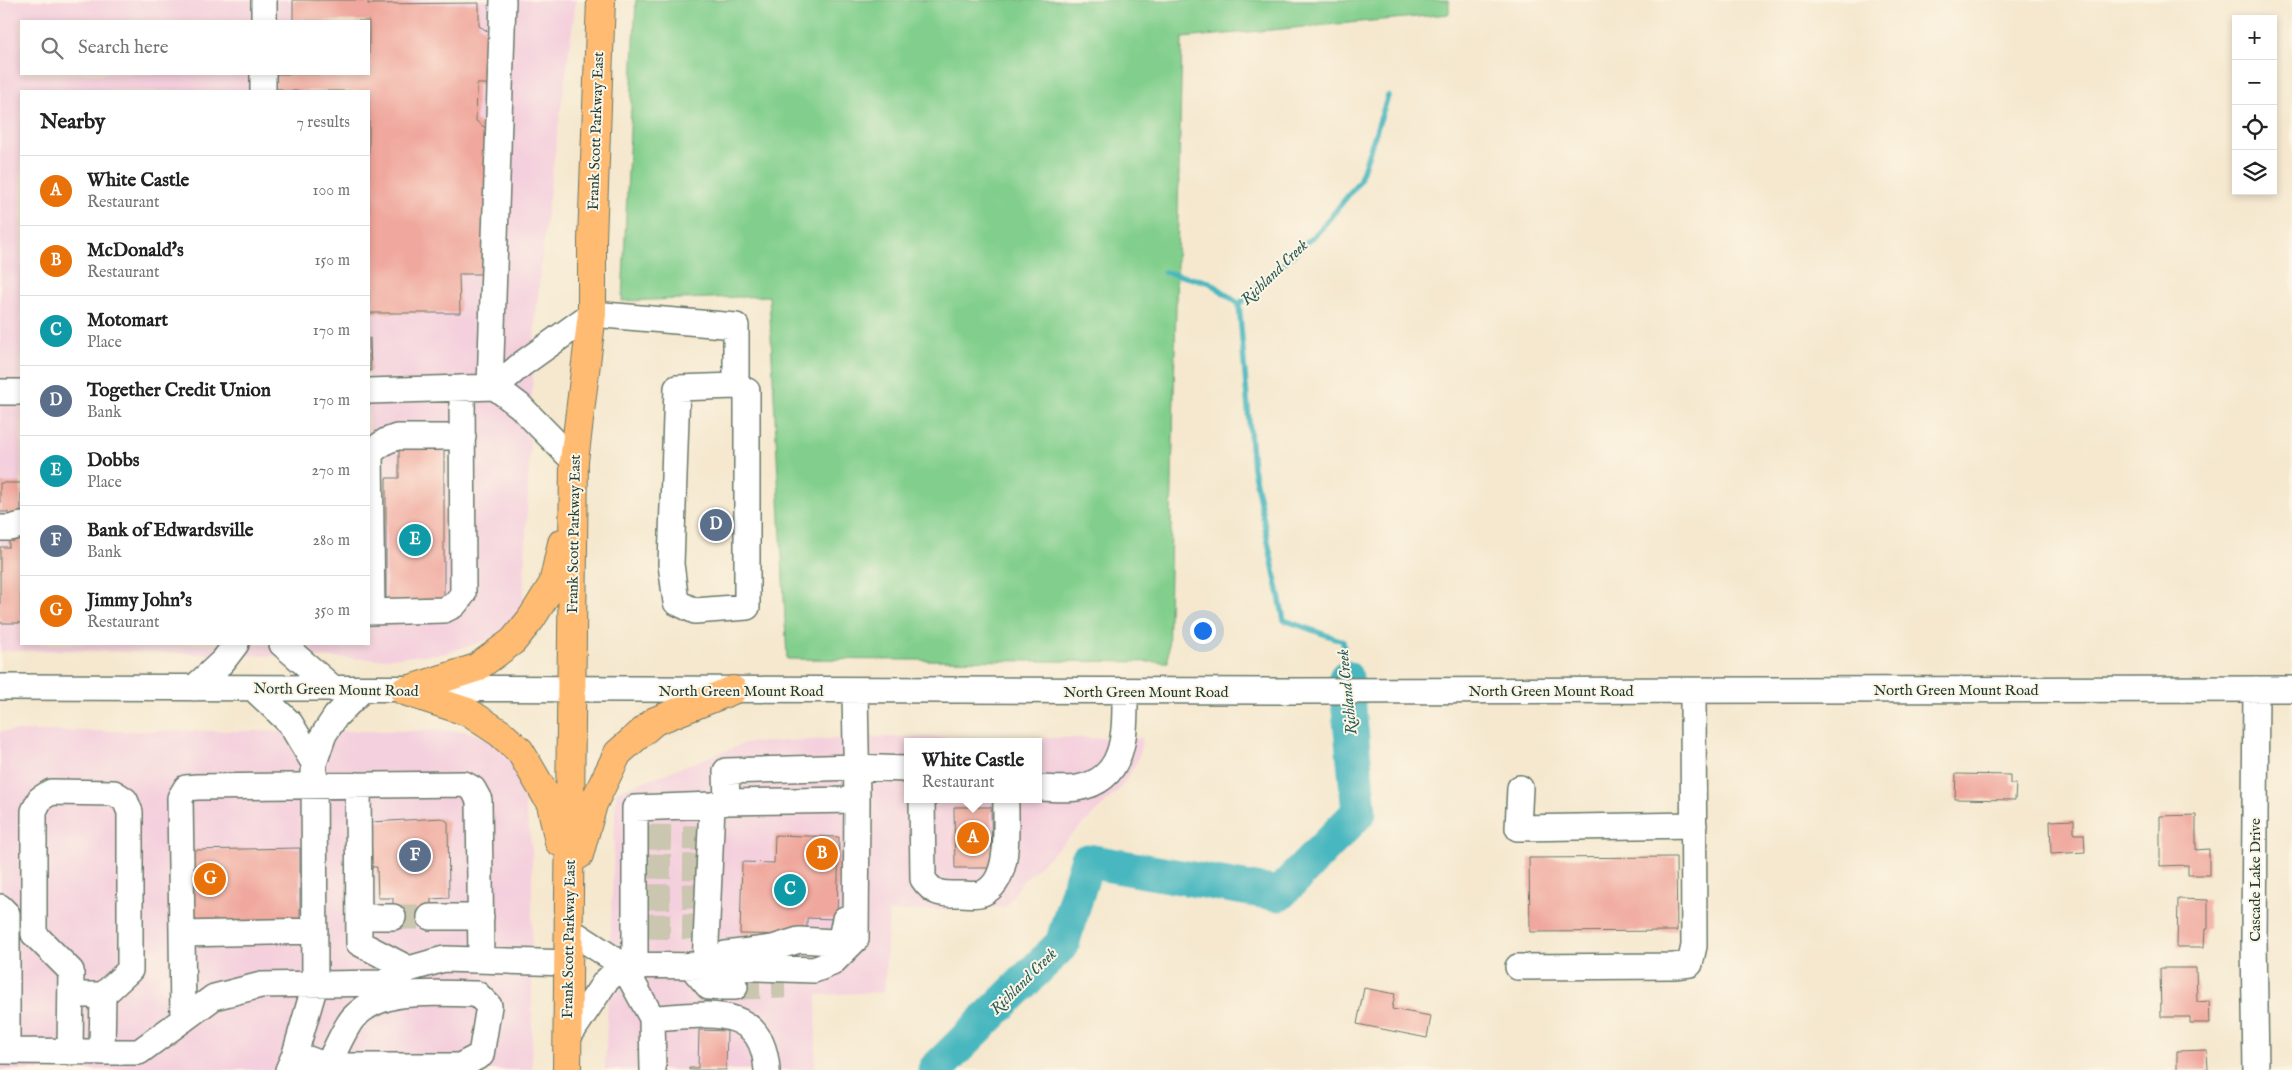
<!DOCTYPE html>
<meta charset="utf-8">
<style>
:root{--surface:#fff;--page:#f6f6f6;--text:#222;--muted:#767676;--line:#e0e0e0;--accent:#b5179e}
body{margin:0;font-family:"IM FELL English",serif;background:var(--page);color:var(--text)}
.controls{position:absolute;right:15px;top:15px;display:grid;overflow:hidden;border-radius:0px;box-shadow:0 2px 8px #0003}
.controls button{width:45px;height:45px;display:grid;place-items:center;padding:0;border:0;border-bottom:1px solid var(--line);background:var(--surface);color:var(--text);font:25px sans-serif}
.you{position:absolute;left:1202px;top:630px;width:18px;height:18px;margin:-12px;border:4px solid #fff;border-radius:50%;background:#1a73e8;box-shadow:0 0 0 8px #1a73e833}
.badge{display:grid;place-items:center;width:32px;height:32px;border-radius:50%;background:var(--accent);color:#fff;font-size:16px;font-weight:700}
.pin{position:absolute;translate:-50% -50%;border:2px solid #fff;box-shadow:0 1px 5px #0006}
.popup{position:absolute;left:904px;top:738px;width:138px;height:65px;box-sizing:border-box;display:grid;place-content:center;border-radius:0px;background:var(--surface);filter:drop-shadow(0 1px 4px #0005);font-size:16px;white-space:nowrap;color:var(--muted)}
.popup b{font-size:19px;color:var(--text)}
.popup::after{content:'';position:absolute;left:50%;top:100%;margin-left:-10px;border:10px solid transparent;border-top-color:var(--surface)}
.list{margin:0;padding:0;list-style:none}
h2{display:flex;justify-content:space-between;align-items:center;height:65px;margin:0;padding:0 20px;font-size:21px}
h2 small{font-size:16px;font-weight:400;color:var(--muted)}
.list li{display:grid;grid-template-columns:32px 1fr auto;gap:15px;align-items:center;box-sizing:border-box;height:70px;padding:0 20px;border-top:1px solid var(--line)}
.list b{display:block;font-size:19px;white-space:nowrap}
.list p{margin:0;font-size:16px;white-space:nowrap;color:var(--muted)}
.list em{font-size:16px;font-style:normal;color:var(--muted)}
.icon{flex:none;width:28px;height:28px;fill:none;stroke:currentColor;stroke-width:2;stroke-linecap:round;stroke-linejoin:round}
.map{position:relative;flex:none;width:2292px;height:1070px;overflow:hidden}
.search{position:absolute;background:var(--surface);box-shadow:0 2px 8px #0003;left:20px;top:20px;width:350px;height:55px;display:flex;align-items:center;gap:12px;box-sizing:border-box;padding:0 18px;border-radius:0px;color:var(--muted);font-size:19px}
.panel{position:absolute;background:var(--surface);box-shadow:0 2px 8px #0003;left:20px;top:90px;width:350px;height:555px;border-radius:0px}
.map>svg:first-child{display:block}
.built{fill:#f4cfdd;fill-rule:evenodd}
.green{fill:#82cf8d;stroke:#508660}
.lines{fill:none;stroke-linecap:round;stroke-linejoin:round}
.stream{stroke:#48b7bf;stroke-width:5.5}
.river{stroke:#48b7bf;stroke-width:35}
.building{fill:#f0a79d}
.minor-tunnel{stroke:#cac6b0;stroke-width:25;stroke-dasharray:25 12;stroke-linecap:butt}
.minor-casing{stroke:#6a796a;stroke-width:28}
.major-casing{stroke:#6a796a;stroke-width:30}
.minor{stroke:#fff;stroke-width:25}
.major{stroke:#febb71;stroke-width:28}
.labels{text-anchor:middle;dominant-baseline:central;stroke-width:4;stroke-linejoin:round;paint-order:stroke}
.street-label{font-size:15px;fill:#1f3d34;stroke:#fcf5e5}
.water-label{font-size:16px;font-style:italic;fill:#295c57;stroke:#fcf5e5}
</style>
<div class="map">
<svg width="2292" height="1070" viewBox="0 0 2292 1070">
<rect width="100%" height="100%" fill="#fcf5e5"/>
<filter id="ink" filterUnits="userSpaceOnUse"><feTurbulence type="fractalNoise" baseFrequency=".02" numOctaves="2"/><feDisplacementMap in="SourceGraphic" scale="10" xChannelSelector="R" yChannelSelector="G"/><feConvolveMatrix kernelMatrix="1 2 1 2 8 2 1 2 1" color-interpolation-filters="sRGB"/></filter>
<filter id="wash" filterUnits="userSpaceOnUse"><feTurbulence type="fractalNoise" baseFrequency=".0096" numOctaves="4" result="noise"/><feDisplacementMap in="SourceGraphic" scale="20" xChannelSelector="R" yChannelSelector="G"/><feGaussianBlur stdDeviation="1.12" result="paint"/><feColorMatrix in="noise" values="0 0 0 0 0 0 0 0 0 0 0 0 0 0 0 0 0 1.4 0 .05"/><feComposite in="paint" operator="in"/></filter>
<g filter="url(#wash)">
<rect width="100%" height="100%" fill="#f5e8cf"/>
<path class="built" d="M0,0H576L550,187L543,245L535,325L523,605L513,623L490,639L447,653L380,659L64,650L0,651ZM21,21H369V74H21ZM21,91H369V644H21Z
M0,731H466L494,741L508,756L521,781L532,850V1070H0Z
M870,737L1143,738L1137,762L1120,789L1021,883L1006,907L889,912L884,992L817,995L815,1070H605L616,792L746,743ZM908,742H1038V799H908Z"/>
<path class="green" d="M636,0H1449V14L1182,38L1168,662L787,659L769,296L622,301Z"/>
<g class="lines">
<path class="stream" d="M1164,272L1209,282L1239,304
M1239,304L1253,468L1284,620L1343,641L1346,678
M1239,304L1320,230L1359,182L1388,96"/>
<path class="river" d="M935,1070L1062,944L1087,861L1279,894L1359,812L1346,678"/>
</g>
<g id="blocks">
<path class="building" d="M293,0H368V4L479,3V26L494,35L493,84H477L476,121L491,132L486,274H459L460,313H369V91H282V89H275V74H369V21H293Z
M369,338H370L371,371H369Z
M399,446H444V601H386V478H399Z
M0,483H21V623H0V547H9L8,512H0Z
M1956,774L2010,775V784H2016L2015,800L1955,799Z
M954,807H991L992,868H955Z
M2196,815V850L2209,849V875H2188V865L2160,866V816Z
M442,818L448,822L449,898L431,899L430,925H393V898H378L377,867H372L371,822Z
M2074,820V834H2084L2085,852L2051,854L2050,821Z
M775,835L839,837L837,919L807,918V935L740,934L742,862L774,863Z
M300,848V923L190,924V850Z
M1676,857L1677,931L1530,932L1529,858Z
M2178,899L2208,900V929H2205L2204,947H2177Z
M2160,968H2196L2197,1002L2209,1001L2210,1023H2190V1017H2161Z
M1364,988L1395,994L1392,1009L1431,1016L1427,1038L1357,1024Z
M699,1030L727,1031L726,1070H689V1068H698Z
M2207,1050L2208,1070H2177V1051Z"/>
</g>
</g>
<g filter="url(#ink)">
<use href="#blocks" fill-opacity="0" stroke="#6a796a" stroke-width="1"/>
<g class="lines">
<path class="minor-tunnel" d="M646,837L700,838
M646,866L700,867
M645,897L699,896
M393,917H430
M645,926L699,927
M735,987L785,986"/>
<g class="minor-casing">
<path id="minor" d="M264,21V0
M263,91V74
M736,386L747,391V607L695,611L676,602L671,564L677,388Z
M490,387L503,0
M495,387L520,406L574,461
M369,391L495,387L522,364L592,314L736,326V386
M0,392H21
M370,452L372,612
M369,453L386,441L397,437H463
M0,528H10L21,525
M369,612L444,610L454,605L463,594L462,388
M282,644L334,689
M0,687C764,692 1528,692 2292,689
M194,688L223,661L236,644
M254,689L290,723L314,763
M358,785L359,943L409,969
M1038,788C1051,788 1064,790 1077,788C1127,780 1125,731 1125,692
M1520,788L1518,828L1694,825
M922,799L923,879C934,895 942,894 960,894C967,894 976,896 983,893C1012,880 1005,826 1006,799
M727,802L726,771L856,767L905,769L908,771
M0,907L7,914V1051
M359,917H393
M430,917H481
M569,930L623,965L652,1018L653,1070
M315,931L182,934L180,798L186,788L197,787L464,784L473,789L479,800L481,959
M182,934L183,1020
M726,954L773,948L799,940L833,942L841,938L845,919
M635,965V808L712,805
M690,965L709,987H735
M705,966L814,970L832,963L856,939L857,800
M1518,967L1674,966L1690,964L1694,946L1693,691
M652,1018C703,1016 762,1000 767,1070
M567,1039L605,982L623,965L705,966L712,805L727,802L857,800L855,691
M0,1051L139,1052L214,997L261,985L383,983L409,969L444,959L568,963
M70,1052L71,971L34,934V811L40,799L51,792L114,793L125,800L130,812V970L103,995H71
M102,1052L103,995
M295,1054L327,1066H460L481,1055L489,1006L477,994C438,994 385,986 355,1016C346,1024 334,1054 327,1066
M288,1070L295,1054L315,985L314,763L324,734L336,716L362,690
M2256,1070L2254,940L2256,689"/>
</g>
<g class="major-casing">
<path id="major" d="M404,691L476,668L513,641L531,619L553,584L562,543
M404,691L468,712L500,733L520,751L551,804L559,842
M579,855L593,804L618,753L655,721L733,690
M567,1070L574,461L592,314V239L601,0"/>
</g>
<use href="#minor" class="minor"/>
<use href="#major" class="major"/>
</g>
</g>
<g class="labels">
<g class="street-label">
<text transform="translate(596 131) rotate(-88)">Frank Scott Parkway East</text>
<text transform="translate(574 534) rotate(-89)">Frank Scott Parkway East</text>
<text transform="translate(336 690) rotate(1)">North Green Mount Road</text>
<text x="1956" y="690">North Green Mount Road</text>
<text x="741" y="691">North Green Mount Road</text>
<text x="1551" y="691">North Green Mount Road</text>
<text x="1146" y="692">North Green Mount Road</text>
<text transform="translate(2255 880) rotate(-90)">Cascade Lake Drive</text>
<text transform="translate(569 939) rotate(-89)">Frank Scott Parkway East</text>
</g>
<g class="water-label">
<text transform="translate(1275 273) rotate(-44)">Richland Creek</text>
<text transform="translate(1348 692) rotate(-96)">Richland Creek</text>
<text transform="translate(1024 982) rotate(-45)">Richland Creek</text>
</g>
</g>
</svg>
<div class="controls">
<button>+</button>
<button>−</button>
<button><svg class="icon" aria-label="locate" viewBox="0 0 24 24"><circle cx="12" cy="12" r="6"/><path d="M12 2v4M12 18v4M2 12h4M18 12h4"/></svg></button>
<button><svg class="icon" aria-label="layers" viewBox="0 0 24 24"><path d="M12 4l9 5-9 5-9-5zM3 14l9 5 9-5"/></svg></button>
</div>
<div class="you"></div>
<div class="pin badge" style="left:973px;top:838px;background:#e8710a">A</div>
<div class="popup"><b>White Castle</b>Restaurant</div>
<div class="pin badge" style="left:822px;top:854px;background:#e8710a">B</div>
<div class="pin badge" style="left:790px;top:890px;background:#0f9aa8">C</div>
<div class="pin badge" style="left:716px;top:525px;background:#5c6f8a">D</div>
<div class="pin badge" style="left:415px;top:540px;background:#0f9aa8">E</div>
<div class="pin badge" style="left:415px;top:856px;background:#5c6f8a">F</div>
<div class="pin badge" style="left:210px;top:879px;background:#e8710a">G</div>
<div class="search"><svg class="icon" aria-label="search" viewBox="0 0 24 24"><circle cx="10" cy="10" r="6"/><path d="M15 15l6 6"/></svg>Search here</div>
<section class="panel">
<h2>Nearby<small>7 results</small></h2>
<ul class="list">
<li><span class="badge" style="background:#e8710a">A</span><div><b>White Castle</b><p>Restaurant</p></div><em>100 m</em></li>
<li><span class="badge" style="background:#e8710a">B</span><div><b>McDonald's</b><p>Restaurant</p></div><em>150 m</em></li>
<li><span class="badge" style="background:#0f9aa8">C</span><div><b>Motomart</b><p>Place</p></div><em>170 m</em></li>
<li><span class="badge" style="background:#5c6f8a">D</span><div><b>Together Credit Union</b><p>Bank</p></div><em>170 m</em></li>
<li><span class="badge" style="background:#0f9aa8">E</span><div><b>Dobbs</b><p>Place</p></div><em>270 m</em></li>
<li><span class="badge" style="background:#5c6f8a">F</span><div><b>Bank of Edwardsville</b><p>Bank</p></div><em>280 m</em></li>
<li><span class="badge" style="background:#e8710a">G</span><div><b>Jimmy John's</b><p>Restaurant</p></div><em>350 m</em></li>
</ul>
</section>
</div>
